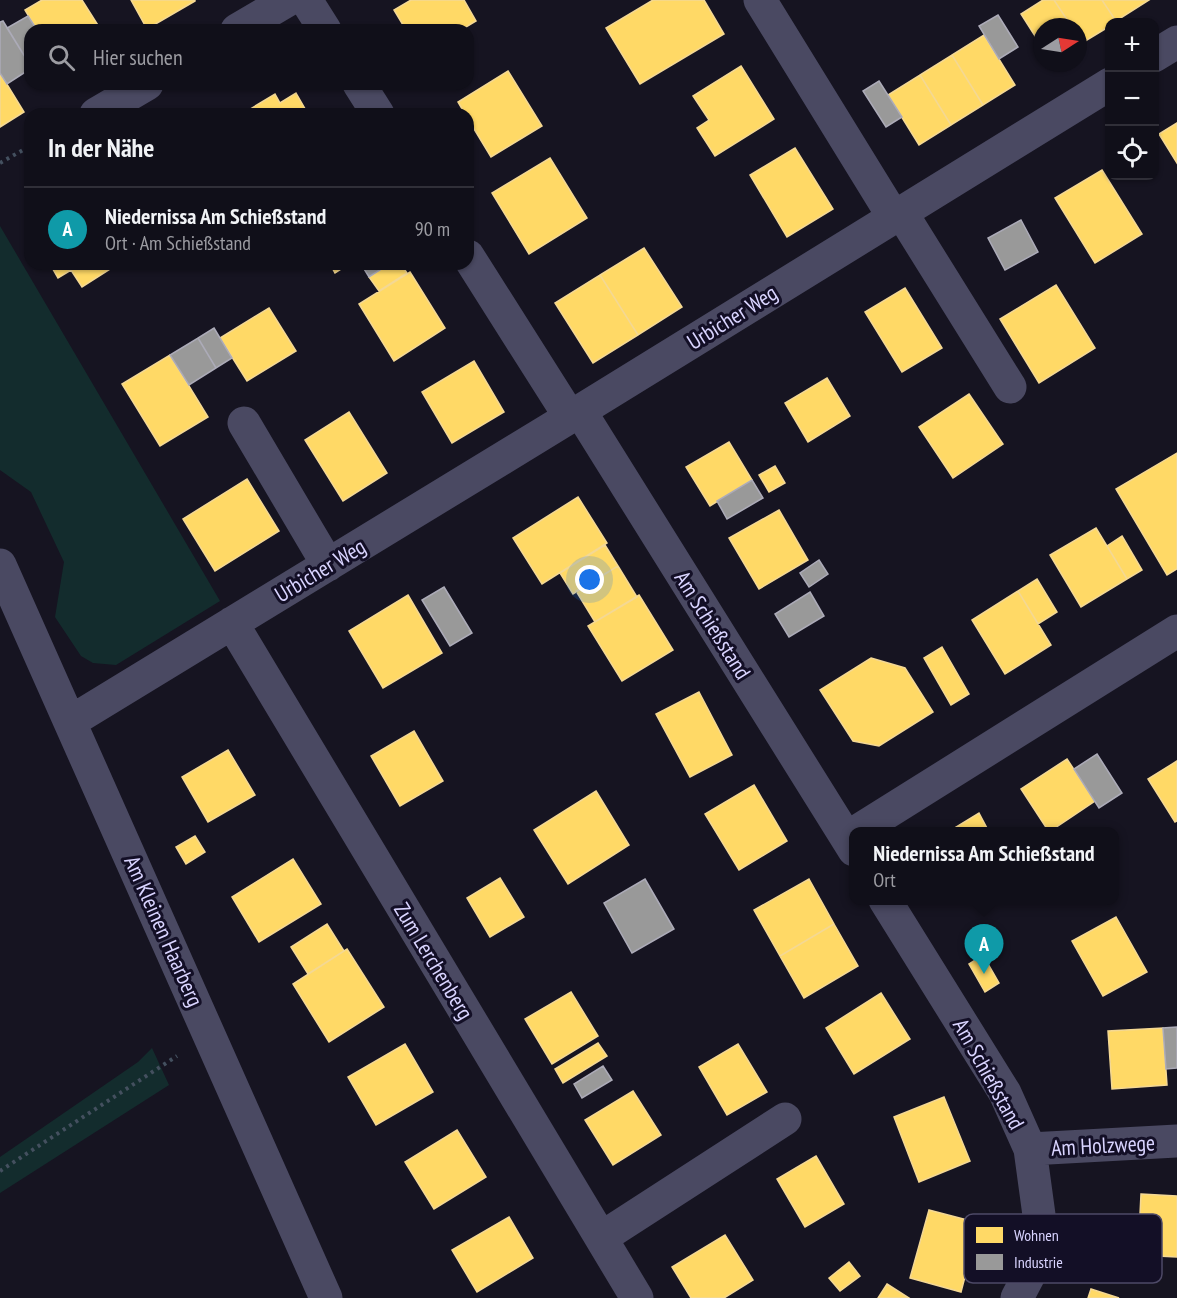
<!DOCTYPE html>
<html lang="de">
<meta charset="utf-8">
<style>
:root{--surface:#100f19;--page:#1e1d26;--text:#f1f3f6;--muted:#9c9ca2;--line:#302f38;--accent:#9591b1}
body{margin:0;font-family:"PT Sans Narrow",sans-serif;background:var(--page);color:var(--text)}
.controls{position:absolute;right:18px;top:18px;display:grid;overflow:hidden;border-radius:12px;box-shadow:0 2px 4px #0004}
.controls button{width:54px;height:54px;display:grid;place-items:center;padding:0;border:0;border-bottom:2px solid var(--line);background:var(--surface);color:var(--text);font:30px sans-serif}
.compass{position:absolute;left:1033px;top:18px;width:54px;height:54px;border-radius:50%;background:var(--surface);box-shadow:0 2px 4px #0004;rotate:78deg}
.you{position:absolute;left:590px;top:580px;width:21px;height:21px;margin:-15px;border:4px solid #fff;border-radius:50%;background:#1a73e8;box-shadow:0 0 0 9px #1a73e833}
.badge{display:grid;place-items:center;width:39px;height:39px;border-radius:50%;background:var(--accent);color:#fff;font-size:20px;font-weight:700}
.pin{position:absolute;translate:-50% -50px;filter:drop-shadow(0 2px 3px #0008)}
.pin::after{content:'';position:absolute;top:32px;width:21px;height:18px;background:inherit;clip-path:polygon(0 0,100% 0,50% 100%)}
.popup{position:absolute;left:849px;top:827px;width:270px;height:78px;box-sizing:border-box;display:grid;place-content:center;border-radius:12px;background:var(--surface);filter:drop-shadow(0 2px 4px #0005);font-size:20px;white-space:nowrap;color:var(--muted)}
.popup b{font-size:22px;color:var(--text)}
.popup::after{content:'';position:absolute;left:50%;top:100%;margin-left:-12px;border:12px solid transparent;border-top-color:var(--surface)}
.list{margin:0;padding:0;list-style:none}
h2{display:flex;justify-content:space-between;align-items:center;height:78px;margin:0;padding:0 24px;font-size:26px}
h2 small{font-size:20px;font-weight:400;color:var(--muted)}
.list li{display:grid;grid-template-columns:39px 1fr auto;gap:18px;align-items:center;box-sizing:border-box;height:84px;padding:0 24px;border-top:2px solid var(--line)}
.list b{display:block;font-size:22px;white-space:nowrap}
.list p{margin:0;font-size:20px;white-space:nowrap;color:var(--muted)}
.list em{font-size:20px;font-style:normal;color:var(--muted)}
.icon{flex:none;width:33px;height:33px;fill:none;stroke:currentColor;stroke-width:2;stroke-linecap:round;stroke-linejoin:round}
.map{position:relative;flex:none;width:1177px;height:1298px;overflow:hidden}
.search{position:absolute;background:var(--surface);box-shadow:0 2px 4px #0004;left:24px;top:24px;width:450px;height:66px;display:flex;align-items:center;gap:15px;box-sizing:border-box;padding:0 21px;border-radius:18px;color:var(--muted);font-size:22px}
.panel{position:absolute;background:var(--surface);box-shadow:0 2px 4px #0004;left:24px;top:108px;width:450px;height:162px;border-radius:18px}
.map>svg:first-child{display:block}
.green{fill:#132c2d}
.homes{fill:#ffd966;stroke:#f4d894;stroke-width:1.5}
.industry{fill:#999;stroke:#acabb8;stroke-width:1.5}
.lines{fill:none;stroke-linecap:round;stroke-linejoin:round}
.path{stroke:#44505f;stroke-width:4;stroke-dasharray:3 4.5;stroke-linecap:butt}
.minor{stroke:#4a4962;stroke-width:33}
.labels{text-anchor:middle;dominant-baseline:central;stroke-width:6;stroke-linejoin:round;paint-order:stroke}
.street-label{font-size:22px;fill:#d9d4ff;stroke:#130f26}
.key{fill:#130f26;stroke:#4e4a67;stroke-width:1.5}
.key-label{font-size:16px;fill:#d9d4ff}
</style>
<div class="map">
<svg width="1177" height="1298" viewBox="0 0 1177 1298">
<rect width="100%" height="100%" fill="#161421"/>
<path class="green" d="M0,226L220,601L116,665L93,663L81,656L55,617L64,562L31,492L0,470Z
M152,1048L169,1085L0,1193V1157L138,1062Z"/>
<path class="homes" d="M42,0H82L101,30H37L25,10Z
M131,0H195V1L147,29Z
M411,0H464L476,21L461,30H406L394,10Z
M653,0H704L724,34L640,84L606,28Z
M1043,0H1054L1072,27H1042V47L1021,14Z
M1054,0H1102L1116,21L1110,22V26L1082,43L1078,37V27H1072Z
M1102,0H1149L1116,21Z
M984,35L1015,85L983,105L952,55Z
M952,55L983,105L951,125L920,75Z
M741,66L774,119L715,156L697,128L709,120L693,96Z
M508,71L542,126L491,157L468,119V114H465L458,102Z
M0,73L24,112L0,127Z
M920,75L951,125L919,145L888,95Z
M296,93L308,114H242L275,94L280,103Z
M1177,123V163L1159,134Z
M795,148L833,209L787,237L750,175Z
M550,158L587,218L529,254L492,193Z
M1102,170L1142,234L1095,263L1055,198Z
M644,248L682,307L638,335L600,275Z
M50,264H118L82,287L71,270L58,278Z
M330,264H349L335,273Z
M389,264H401L407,273L379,291L369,277Z
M410,272L445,328L394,361L359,304Z
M600,275L638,335L593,363L555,303Z
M1056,285L1095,348L1039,383L1000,319Z
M905,288L942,348L902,372L865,312Z
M269,308L296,351L247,381L220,338Z
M170,355L208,417L160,446L122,384Z
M474,361L504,412L452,443L422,392Z
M827,378L850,416L808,442L785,403Z
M969,394L1003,444L953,478L919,427Z
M349,412L387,473L343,501L305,440Z
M729,442L752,480L710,506L686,467Z
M1177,453V569L1167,575L1116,489Z
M775,466L785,483L769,492L759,475Z
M247,479L279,531L215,571L183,519Z
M578,497L607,543L542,584L513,538Z
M779,510L808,560L759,589L729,538Z
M1096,528L1127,579L1081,607L1050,555Z
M1122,536L1142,570L1127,579L1107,546Z
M605,545L618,566L573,594L560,573Z
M618,566L637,597L595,622L576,591Z
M1037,579L1057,612L1038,624L1018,591Z
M1018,591L1051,645L1005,674L972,620Z
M408,595L442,653L383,688L349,631Z
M639,595L673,650L622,681L588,626Z
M942,647L969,694L951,705L924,658Z
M871,658L905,668L933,712L879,746L853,741L820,690Z
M699,692L732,755L690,777L656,714Z
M414,731L443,781L400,806L371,756Z
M228,750L255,795L208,822L182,777Z
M1067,759L1095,801L1049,832L1021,789Z
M1177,761V821L1175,822L1148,779Z
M754,785L787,841L739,870L705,814Z
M596,791L629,845L568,884L534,830Z
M979,813L989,832H948Z
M195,836L205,852L186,864L176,847Z
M293,859L321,904L259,942L232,897Z
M500,878L524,917L490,937L467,898Z
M809,879L834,924L780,956L754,910Z
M1116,917L1147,972L1103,996L1072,941Z
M327,924L344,951L308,974L291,947Z
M834,924L858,966L804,998L780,956Z
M347,949L384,1007L329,1042L293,984Z
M983,955L999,983L985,992L969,964Z
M571,992L598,1036L552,1064L525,1019Z
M881,993L910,1039L854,1074L826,1028Z
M1163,1028L1167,1085L1112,1089L1108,1031Z
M598,1043L607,1056L563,1083L555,1069Z
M405,1044L433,1092L376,1125L348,1077Z
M738,1044L767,1092L727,1115L699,1067Z
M633,1091L661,1135L613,1165L585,1120Z
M944,1097L970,1161L919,1182L894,1117Z
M457,1130L486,1177L434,1209L405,1162Z
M816,1156L844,1204L805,1227L777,1179Z
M1141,1194L1177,1196V1257L1138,1255Z
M929,1210L979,1223L961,1292L910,1278Z
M509,1217L533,1258L477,1292L452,1250Z
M725,1235L753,1280L724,1298H691L672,1267Z
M849,1262L860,1276L840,1291L829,1278Z
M887,1284L909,1298H878Z
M1091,1289L1119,1298H1088Z"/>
<path class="industry" d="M998,15L1018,47L999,59L979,26Z
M28,16L37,30H30V65L7,28Z
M3,21L30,65V69L7,84L0,73V22Z
M879,81L902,117L886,127L863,91Z
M1021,220L1038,252L1005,270L988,238Z
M361,264H389L369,277Z
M214,328L232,358L216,368L198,338Z
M198,338L216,368L189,385L170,355Z
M752,480L763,498L727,519L717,501Z
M819,560L828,574L809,587L800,573Z
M444,587L472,633L450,646L422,600Z
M810,592L824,616L789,637L775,614Z
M1097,754L1122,793L1099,808L1074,769Z
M645,879L674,929L632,953L604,903Z
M1177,1027V1068L1166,1069L1163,1028Z
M603,1066L612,1080L582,1098L574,1084Z"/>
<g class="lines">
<path class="path" d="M0,163L30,146
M0,1171L177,1056"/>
<path class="minor" d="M306,0L325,30
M760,0L893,216
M237,30L288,0
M1154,56L1177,42
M359,84L378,114
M96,114L147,84
M901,212L1010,387
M468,256L570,417
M580,411L854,850
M244,423L328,565
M0,565L326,1298
M232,623L637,1298
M70,722L570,417L1110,84
M856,832L1177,631
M885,900L1005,1093L1030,1149L1039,1215L1029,1275L1017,1298
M1030,1149L1177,1141
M601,1238L785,1119"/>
</g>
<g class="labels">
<g class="street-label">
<text transform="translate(732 317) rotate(-32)">Urbicher Weg</text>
<text transform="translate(320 570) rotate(-31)">Urbicher Weg</text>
<text transform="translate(713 625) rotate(58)">Am Schießstand</text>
<text transform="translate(164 931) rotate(66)">Am Kleinen Haarberg</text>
<text transform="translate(434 961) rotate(59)">Zum Lerchenberg</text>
<text transform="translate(989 1074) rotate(61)">Am Schießstand</text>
<text transform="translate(1103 1145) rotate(-3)">Am Holzwege</text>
</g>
</g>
<rect x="964" y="1214" width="198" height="69" rx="9" class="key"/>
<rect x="976" y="1227" width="27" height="16" fill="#ffd966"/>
<rect x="976" y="1254" width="27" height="16" fill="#999"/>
<g class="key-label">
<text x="1014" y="1241">Wohnen</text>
<text x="1014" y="1268">Industrie</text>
</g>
</svg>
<div class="controls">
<button>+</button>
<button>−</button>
<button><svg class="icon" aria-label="locate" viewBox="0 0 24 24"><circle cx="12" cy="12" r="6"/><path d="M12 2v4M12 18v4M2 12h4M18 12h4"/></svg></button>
</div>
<svg class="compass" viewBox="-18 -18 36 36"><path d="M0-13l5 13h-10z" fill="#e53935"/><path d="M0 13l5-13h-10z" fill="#9c9ca2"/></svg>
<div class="you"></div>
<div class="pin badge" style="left:984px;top:974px;background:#0f9aa8">A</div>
<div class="popup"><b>Niedernissa Am Schießstand</b>Ort</div>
<div class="search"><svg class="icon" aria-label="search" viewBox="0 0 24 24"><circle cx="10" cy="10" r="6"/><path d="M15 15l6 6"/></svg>Hier suchen</div>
<section class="panel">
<h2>In der Nähe<small></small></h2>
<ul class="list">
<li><span class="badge" style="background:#0f9aa8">A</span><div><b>Niedernissa Am Schießstand</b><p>Ort · Am Schießstand</p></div><em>90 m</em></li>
</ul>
</section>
</div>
